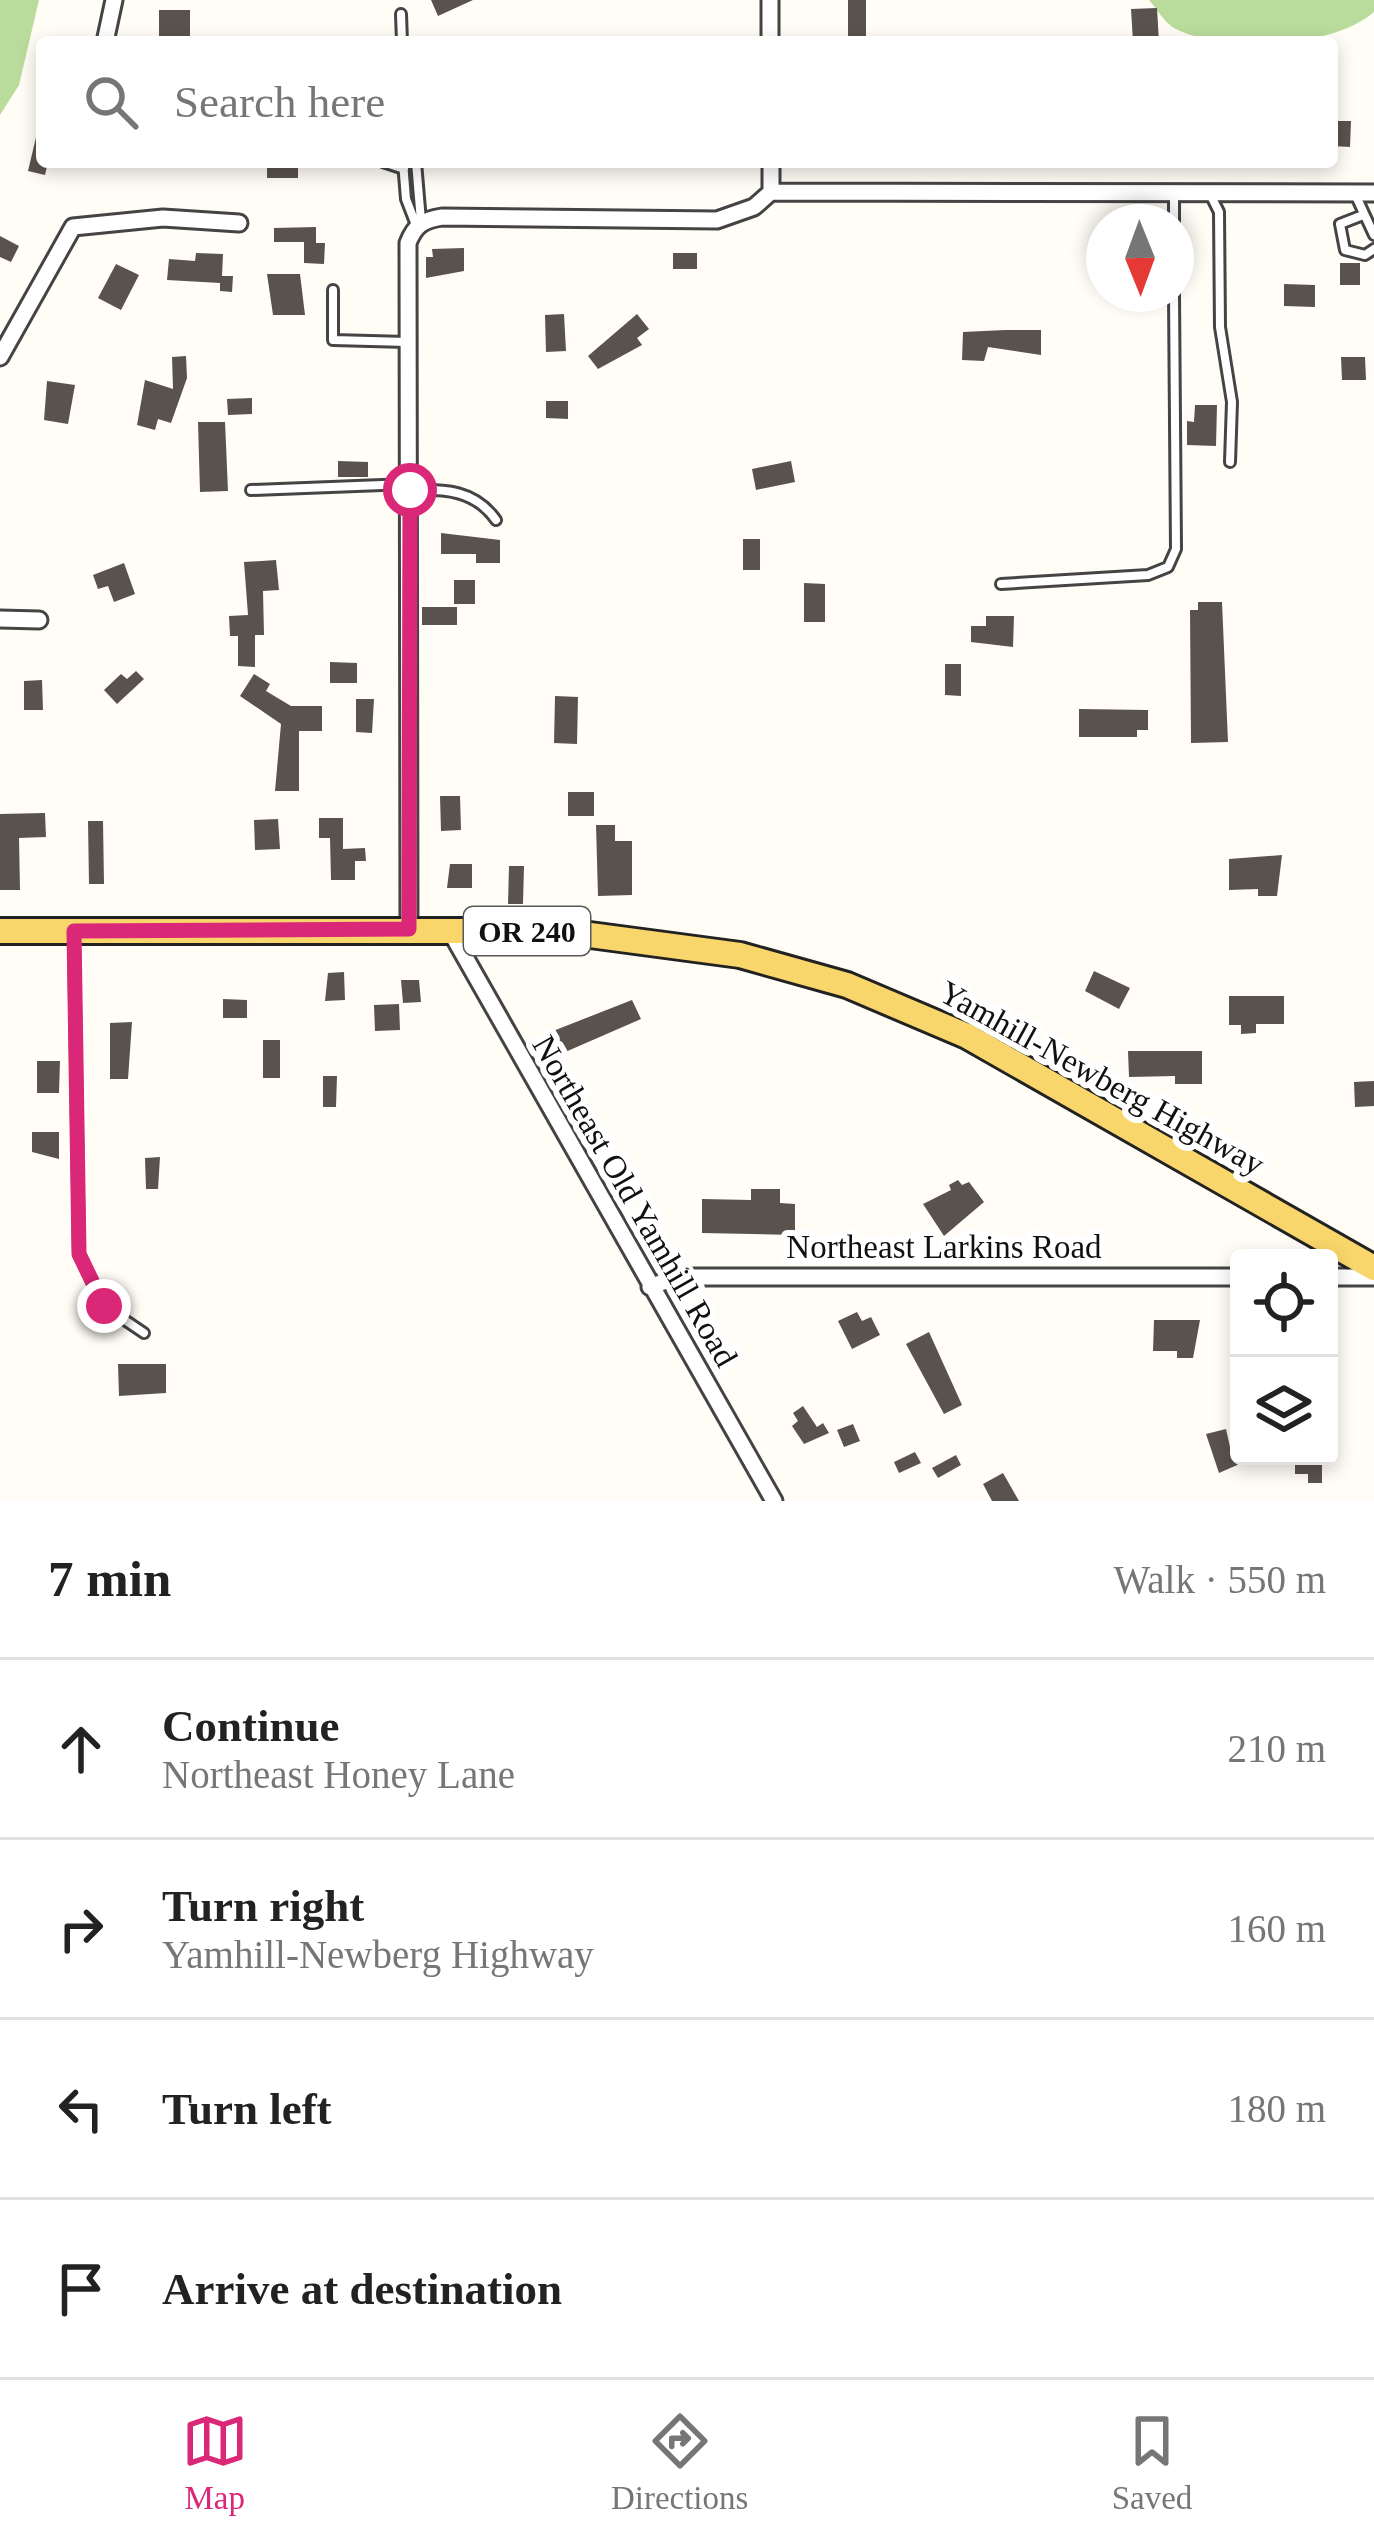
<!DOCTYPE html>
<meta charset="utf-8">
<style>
:root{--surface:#fff;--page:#f6f6f6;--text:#222;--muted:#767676;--line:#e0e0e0;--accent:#db2777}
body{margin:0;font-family:Georgia,serif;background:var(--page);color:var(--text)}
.controls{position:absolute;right:36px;bottom:36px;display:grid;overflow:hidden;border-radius:12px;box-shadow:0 6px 18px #0003}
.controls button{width:108px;height:108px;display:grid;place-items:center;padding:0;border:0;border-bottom:3px solid var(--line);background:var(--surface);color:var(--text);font:60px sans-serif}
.compass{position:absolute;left:1086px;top:204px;width:108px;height:108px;border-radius:50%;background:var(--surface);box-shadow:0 6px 18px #0003;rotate:179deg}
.stop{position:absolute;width:36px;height:36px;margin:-27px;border:9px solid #db2777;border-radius:50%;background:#fff}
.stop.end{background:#db2777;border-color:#fff;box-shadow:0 3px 12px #0008}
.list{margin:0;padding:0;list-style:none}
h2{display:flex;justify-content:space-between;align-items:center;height:156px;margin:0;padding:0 48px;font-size:51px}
h2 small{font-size:39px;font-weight:400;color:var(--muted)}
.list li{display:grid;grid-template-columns:78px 1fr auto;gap:36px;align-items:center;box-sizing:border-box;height:180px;padding:0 48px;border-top:3px solid var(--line)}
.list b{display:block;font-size:45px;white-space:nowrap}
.list p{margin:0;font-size:39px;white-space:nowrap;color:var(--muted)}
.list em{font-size:39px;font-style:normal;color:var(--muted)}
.icon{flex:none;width:66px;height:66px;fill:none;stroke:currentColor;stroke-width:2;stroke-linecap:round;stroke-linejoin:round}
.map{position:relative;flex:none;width:1374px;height:1501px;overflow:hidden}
.search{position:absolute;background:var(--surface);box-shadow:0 6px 18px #0003;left:36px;right:36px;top:36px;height:132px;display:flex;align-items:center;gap:30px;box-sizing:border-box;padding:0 42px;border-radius:12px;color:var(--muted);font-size:45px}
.sheet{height:876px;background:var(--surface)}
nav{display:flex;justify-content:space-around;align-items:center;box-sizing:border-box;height:168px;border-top:3px solid var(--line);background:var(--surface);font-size:33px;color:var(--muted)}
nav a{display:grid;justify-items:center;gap:6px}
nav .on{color:var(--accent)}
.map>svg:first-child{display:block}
.forest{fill:#b9dc9c}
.building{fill:#5a524d}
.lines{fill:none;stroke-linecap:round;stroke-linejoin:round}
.service-casing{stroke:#444;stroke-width:14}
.minor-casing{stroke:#444;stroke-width:21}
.primary-casing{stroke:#222;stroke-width:30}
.service{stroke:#fff;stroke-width:8}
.minor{stroke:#fff;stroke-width:15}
.primary{stroke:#f9d66b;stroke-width:24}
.route{stroke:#db2777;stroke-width:15}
.labels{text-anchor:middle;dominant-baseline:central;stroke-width:12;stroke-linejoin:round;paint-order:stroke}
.shield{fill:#fff;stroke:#585858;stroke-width:3}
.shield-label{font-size:30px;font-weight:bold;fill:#111}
.street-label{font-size:33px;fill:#111;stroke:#fff}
</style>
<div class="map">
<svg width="1374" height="1501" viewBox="0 0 1374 1501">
<rect width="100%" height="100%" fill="#fffdf5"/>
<path class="forest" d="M0,0H39L19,85L0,115Z
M1149,0H1374V12C1333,48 1223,54 1174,28C1165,23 1156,8 1149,0Z"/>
<path class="building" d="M431,0H473L438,16Z
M848,0H866V39L848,40Z
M1157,8L1159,42H1133L1131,9Z
M159,10H190V42H159Z
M1334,121H1351L1350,147L1333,146Z
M38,129L42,130V162H48L45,175L28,171Z
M267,162H298V178H267Z
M316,227V243H325L324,264L304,263V242H274V228Z
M0,236L19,246L11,262L0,257Z
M464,248V271L426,278V257H433L432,249Z
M196,253L223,254L222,276H233L232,292L220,291V283L167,280L169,259L195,261Z
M673,253H697V269H673Z
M1340,263H1360V285H1340Z
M116,264L139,275L121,310L98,298Z
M267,274H300L305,315H273Z
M1284,284L1315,285V307L1284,306Z
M564,314L566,351L546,352L545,315Z
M637,314L649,329L637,338L642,345L598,369L588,356Z
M1005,330H1041V355L988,347L984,361L962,360L963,332Z
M186,356L187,378L171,423L158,419L155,430L137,425L145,380L173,389L172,357Z
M1341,357H1365L1366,380H1342Z
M47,381L75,385L68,424L44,420Z
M252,398V414L228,415L227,399Z
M546,401H568V419L546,418Z
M1195,405H1217L1216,446L1187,445V421L1194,422Z
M198,422H225L228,491L200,492Z
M338,461L368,462V477H338Z
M791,461L795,482L756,490L752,469Z
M441,533L500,540V563H476V554H441Z
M743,539H760V570H743Z
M276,560L279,590L263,591L264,635H255V667L238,666V636H230L229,616L248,615L244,562Z
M124,563L135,594L114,602L108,586L98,589L93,575Z
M454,580H475V604H454Z
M804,583L825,584V622H804Z
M1198,602H1222L1228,742L1191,743L1190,610H1198Z
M422,607H457V625H422Z
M986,616H1014L1013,647L971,642V626H986Z
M330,662L357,663V683H330Z
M945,664H961V696L945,695Z
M136,671L144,679L117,704L104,690L121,674L127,679Z
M254,674L270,684L266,691L291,706H322V731H299V791H275L281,724L240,696Z
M42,680L43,710H24V681Z
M555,696L578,697L577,744L554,743Z
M356,699H374L372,733L356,732Z
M1079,709L1148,710V730H1137V737H1079Z
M568,792H594V816H568Z
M440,796H460L461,830L441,831Z
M45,813L46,837L19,838L20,890H0V814Z
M319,818H343V849L365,848L366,861H355V880H331L330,838H319Z
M278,819L280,849L255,850L254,820Z
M88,821H103L104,884H89Z
M596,825H615V841H632V895L598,896Z
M1282,855L1277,896H1258V889L1229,890V859Z
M450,864H472V888H447Z
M509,866H524L523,904H508Z
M1094,971L1130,988L1119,1009L1085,991Z
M344,972L345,1000L325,1001L328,973Z
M401,980H419L421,1002L403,1003Z
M1229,996H1284V1024H1256V1033L1241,1034V1025H1229Z
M223,999L247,1000V1018H223Z
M632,1000L641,1019L563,1053L553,1031Z
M399,1004L400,1030L375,1031L374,1005Z
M132,1022L128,1079H110V1023Z
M263,1040H280V1078H263Z
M1128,1051H1202V1084H1175V1076L1129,1077Z
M37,1061H60L59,1093H37Z
M323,1076H337L336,1107H323Z
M1374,1081V1106L1355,1107L1354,1082Z
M32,1132H59V1159L32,1152Z
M160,1157L158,1189H146L145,1158Z
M958,1180L962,1185L969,1182L984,1202L944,1236L923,1204L951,1190L949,1185Z
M751,1189H780V1203L795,1204V1235L702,1233V1199L751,1200Z
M857,1312L862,1321L871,1317L880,1335L852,1349L838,1321Z
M1154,1320H1200L1193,1358H1177V1351H1153Z
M929,1332L962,1405L944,1414L906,1344Z
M118,1364H166V1393L119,1396Z
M803,1406L817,1427L823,1423L829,1433L804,1444L792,1426L798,1421L793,1413Z
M853,1424L860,1441L844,1447L837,1430Z
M1226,1429L1230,1447L1236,1445L1244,1462L1219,1473L1206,1434Z
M915,1452L921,1463L899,1473L894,1462Z
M956,1455L961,1465L938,1478L932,1468Z
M1295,1456H1322V1483H1308V1474H1295Z
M1003,1473L1019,1501H992L983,1484Z"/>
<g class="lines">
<g class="service-casing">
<path id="service" d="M401,14L402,42
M383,162L404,169
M403,162L406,199L416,225
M416,162L421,221
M1210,194L1219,212L1220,327L1232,402L1230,462
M1355,194L1374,235
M1363,215L1340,224L1345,250L1365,255L1374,249
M1174,222V194
M333,290V340L407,342
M251,490L408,484
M411,490C445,489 475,490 496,520
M1001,584L1148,575L1168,567L1176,549L1174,294
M74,938L79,1254L104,1306L144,1333"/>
</g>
<g class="minor-casing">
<path id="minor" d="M770,0V42
M105,42L114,0
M771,192L1374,193
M0,357L73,227L163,218L239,223
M0,619L39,620
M409,929L408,243C415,225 423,220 442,217L717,220L754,207L771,192V162
M449,929L774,1501
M1329,1277H1374
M650,1287L676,1277H1239"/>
</g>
<g class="primary-casing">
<path id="primary" d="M0,931H560L740,955L847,985L967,1036L1374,1268"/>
</g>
<use href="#service" class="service"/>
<use href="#minor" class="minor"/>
<use href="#primary" class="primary"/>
</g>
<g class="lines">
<path class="route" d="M104,1306L79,1254L74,931L409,929L410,490"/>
</g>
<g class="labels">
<rect class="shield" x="464" y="907" width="126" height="48" rx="9"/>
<g class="shield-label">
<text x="527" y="931">OR 240</text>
</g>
<g class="street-label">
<text transform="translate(1102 1078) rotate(29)">Yamhill-Newberg Highway</text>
<text transform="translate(635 1201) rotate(60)">Northeast Old Yamhill Road</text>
<text x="944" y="1247">Northeast Larkins Road</text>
</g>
</g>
</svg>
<div class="controls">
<button><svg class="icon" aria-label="locate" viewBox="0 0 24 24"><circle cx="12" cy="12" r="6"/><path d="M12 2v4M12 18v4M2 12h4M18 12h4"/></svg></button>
<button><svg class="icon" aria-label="layers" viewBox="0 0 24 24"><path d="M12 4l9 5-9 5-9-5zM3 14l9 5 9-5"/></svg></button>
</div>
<svg class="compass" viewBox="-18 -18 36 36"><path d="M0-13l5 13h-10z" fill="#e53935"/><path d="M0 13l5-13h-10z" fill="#767676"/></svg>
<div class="stop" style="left:410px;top:490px"></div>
<div class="stop end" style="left:104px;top:1306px"></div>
<div class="search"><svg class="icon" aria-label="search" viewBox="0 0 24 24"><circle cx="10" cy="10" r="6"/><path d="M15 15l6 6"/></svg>Search here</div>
</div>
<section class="sheet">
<h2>7 min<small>Walk · 550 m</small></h2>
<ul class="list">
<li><svg class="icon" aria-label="ahead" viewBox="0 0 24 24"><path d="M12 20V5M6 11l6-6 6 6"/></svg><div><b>Continue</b><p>Northeast Honey Lane</p></div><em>210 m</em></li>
<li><svg class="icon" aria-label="right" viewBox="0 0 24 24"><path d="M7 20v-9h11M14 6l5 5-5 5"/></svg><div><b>Turn right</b><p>Yamhill-Newberg Highway</p></div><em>160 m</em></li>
<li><svg class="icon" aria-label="left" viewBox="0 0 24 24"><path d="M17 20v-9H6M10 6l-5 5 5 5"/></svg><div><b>Turn left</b></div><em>180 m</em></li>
<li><svg class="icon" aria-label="arrive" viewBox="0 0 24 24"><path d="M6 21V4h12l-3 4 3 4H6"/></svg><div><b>Arrive at destination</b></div></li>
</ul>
</section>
<nav>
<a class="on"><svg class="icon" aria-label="map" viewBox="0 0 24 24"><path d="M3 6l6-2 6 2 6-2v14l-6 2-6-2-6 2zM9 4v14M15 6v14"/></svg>Map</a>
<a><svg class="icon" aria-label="directions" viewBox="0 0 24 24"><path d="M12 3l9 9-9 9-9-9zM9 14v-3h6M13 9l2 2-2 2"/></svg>Directions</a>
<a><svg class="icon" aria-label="saved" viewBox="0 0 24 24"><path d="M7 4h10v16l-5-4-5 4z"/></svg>Saved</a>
</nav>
